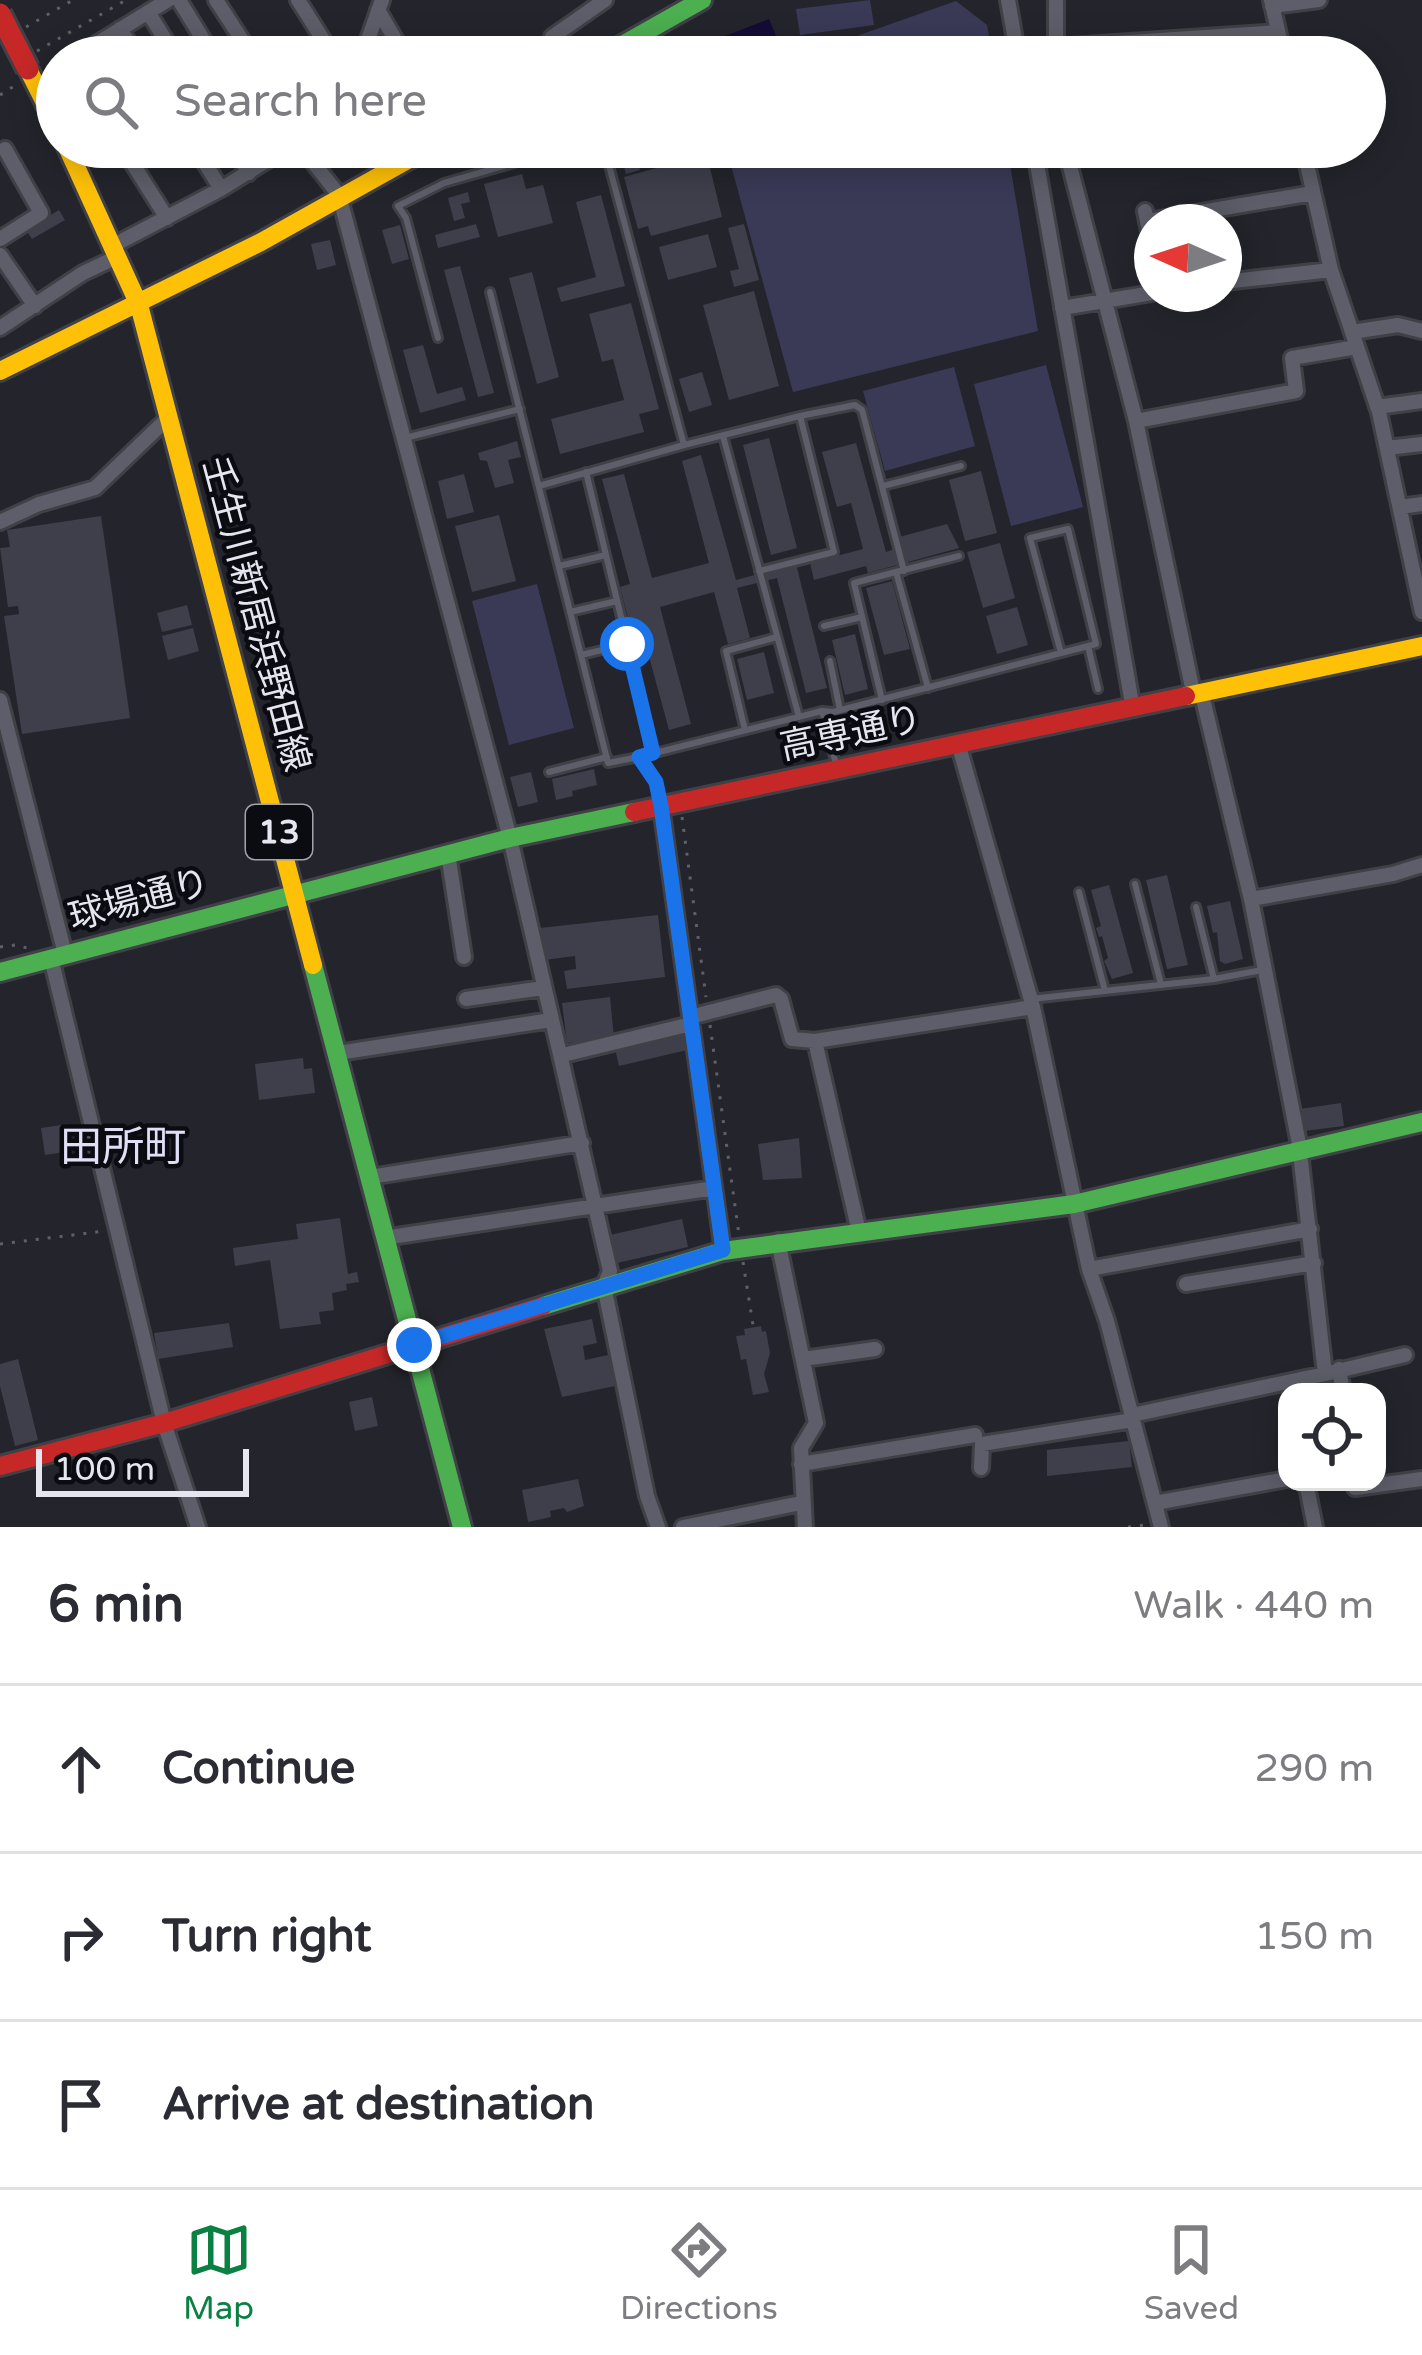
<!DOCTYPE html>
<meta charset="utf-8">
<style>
:root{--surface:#fff;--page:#f7f7f7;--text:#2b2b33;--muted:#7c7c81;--line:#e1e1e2;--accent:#0b8043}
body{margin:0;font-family:"Varela Round","Noto Sans JP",sans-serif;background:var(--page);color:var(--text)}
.controls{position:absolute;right:36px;bottom:36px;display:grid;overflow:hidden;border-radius:24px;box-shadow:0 6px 30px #0003}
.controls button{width:108px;height:108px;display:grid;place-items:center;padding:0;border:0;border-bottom:3px solid var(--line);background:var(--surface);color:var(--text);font:60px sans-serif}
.compass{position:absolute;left:1134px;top:204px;width:108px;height:108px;border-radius:50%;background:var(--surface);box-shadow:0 6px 30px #0003;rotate:273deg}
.scale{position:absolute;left:36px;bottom:30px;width:213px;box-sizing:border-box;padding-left:12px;border:6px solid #e5e6f0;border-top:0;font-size:33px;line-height:42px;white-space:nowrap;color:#e5e6f0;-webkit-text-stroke:9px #0b0b12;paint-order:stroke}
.stop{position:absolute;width:36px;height:36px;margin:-27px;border:9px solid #1a73e8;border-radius:50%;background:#fff}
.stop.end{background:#1a73e8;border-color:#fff;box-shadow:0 3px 12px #0008}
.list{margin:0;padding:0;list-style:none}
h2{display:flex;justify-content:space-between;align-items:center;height:156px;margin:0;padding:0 48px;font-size:51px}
h2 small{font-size:39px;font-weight:400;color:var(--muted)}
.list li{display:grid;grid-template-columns:78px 1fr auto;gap:36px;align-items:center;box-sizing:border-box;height:168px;padding:0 48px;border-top:3px solid var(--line)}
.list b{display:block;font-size:45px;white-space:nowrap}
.list em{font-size:39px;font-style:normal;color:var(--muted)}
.icon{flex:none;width:66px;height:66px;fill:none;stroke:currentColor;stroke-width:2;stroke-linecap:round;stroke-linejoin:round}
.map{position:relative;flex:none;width:1422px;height:1527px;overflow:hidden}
.search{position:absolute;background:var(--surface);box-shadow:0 6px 30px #0003;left:36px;right:36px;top:36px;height:132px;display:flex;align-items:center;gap:30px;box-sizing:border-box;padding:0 42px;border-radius:66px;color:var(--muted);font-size:45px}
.sheet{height:660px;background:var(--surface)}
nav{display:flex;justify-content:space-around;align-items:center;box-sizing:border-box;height:168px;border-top:3px solid var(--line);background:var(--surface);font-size:33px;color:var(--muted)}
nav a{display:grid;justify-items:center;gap:6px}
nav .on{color:var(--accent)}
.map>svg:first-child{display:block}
.green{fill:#3a3a57}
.water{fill:#140c37}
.building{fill:#3f3f4c}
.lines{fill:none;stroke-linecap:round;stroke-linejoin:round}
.lane-casing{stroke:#404047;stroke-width:12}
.street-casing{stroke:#404047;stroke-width:20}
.fast-casing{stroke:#404047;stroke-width:24}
.slow-casing{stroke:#404047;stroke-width:24}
.jam-casing{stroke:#404047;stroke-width:24}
.path{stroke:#606068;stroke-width:3;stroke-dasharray:3 9;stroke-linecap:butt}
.lane{stroke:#5e5e6a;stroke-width:6}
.street{stroke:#5e5e6a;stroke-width:14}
.fast{stroke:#4caf50;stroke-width:18}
.slow{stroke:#ffc107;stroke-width:18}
.jam{stroke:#c62828;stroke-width:18}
.jam-bridge-casing{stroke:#404047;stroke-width:27;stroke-linecap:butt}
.jam-bridge{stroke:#c62828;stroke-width:21}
.route{stroke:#1a73e8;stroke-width:15}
.labels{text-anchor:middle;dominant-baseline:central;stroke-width:9;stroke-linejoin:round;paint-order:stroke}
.shield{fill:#0b0b12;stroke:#a4a4ad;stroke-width:3}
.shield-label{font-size:33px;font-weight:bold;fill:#e5e6f0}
.street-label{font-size:36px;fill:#e5e6f0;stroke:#0b0b12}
.quarter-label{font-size:42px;fill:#dfe0f5;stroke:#0b0b12}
</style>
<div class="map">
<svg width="1422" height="1527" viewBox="0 0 1422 1527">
<rect width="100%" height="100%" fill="#24242c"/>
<path class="green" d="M870,0L874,25L800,35L796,9Z
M956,1L987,25L993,57H797Z
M726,147H1007L1038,331L793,392Z
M1046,365L1083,507L1011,526L974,384Z
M954,367L975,446L885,471L863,391Z
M537,584L574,728L509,745L472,601Z"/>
<path class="water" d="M769,19L781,48L759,57H728L720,38Z"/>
<path class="building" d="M559,147H590L592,156L564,164Z
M619,147H644L648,160L638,163L640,170L626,174Z
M693,158L695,167L709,164L722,217L651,236L648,226L638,229L624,177Z
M522,174L526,189L543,185L553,223L498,237L484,184Z
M468,192L470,202L461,204L465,218L454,221L448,198Z
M601,195L625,286L561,302L557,288L596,277L576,202Z
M59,210L65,220L32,239L26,230Z
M476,224L480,237L438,248L435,235Z
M744,224L759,280L734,287L730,271L739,269L728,228Z
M400,225L409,259L392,264L382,230Z
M708,234L717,267L668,280L659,247Z
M330,240L336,265L317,270L311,244Z
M460,266L494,393L478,397L444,270Z
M532,272L559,377L537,384L509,278Z
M754,291L779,386L729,400L703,305Z
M631,303L659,409L639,414L644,432L560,454L551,419L624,400L613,359L602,362L589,314Z
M423,345L437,394L462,387L466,400L420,413L403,350Z
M702,372L712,405L689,412L679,379Z
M769,438L797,548L771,555L743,445Z
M517,441L521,457L508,460L514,483L495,488L487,461L480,460L478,453Z
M856,443L886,552L895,549L892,539L947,524L959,548L868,573L866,566L814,580L810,563L863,549L851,503L837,507L822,452Z
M701,455L736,580L796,564L827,688L806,693L777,578L737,588L750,638L728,644L714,592L660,607L691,724L669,730L644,638L634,641L620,587L630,584L602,479L624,474L652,578L709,563L682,461Z
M981,471L997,533L965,541L949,480Z
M464,474L474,512L447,519L438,481Z
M499,515L516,581L472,592L455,526Z
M101,516L130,718L22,734L4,616L19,614L18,606L8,607L0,548L10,547L7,530Z
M1000,543L1015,598L983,608L967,552Z
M892,581L910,649L884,655L866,588Z
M187,605L192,625L162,632L157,613Z
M1017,607L1028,645L997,654L986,616Z
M193,628L199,651L168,660L162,636Z
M855,634L868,689L845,695L832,640Z
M764,652L774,693L747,700L737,659Z
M594,769L597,785L572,791L573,796L556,800L552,779Z
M531,772L538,802L518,807L510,777Z
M1167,875L1188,965L1167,969L1146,880Z
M1109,885L1133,973L1112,979L1104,961L1108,958L1102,936L1099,937L1096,928L1101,926L1091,890Z
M1230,901L1243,959L1225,964L1220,961L1217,932L1213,933L1207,906Z
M658,915L665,977L567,989L564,971L576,969L575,956L544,960L540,928Z
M610,997L614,1038L567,1043L562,1003Z
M683,1032L687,1050L619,1066L615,1048Z
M303,1058L304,1069L312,1068L315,1093L259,1100L255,1064Z
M1341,1103L1344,1126L1304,1131L1300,1109Z
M68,1124L72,1151L45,1155L41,1128Z
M799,1138L802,1178L763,1180L758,1144Z
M340,1218L348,1274L357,1272L359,1282L346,1284L347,1290L332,1293L334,1310L319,1312L321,1324L280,1329L270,1260L235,1266L233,1248L298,1239L296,1224Z
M682,1219L688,1247L617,1263L610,1235Z
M592,1319L597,1343L583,1346L585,1360L608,1355L615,1386L562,1397L544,1329Z
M229,1323L233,1347L158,1359L154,1333Z
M761,1326L762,1332L766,1331L770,1353L764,1374L769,1392L753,1395L746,1359L741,1360L736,1336L745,1335L744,1329Z
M18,1359L38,1440L15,1446L0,1386V1364Z
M372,1397L378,1426L355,1431L349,1402Z
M1129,1441L1132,1467L1047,1476V1450Z
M578,1479L584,1506L567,1512L564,1508L550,1511L551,1517L528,1522L522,1490Z"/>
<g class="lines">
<g class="lane-casing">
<path id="lane" d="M604,147L684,445L800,416
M490,292L608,763L639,757
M438,338L406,218L398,206L444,183L521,161L539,147
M723,436L799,717
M405,438L520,409
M586,472L606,555
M539,486L684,445
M883,486L961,466
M559,566L606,555L654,753
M759,571L834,552L800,416L855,405L862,410L904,571
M570,612L617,601
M824,626L862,617
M1088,646L1098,689
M581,655L627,644
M830,661L840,710
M928,688L896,572L959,556
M882,700L854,583L896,572
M822,711L833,712L1096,644L1068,529L1030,538L1061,653
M745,730L726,651L777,637
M549,772L607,757
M660,803L656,782L639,757L822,711L837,768
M1135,884L1161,984
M1079,892L1104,987
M1196,907L1214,979
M1031,999L1214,979L1262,970"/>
</g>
<g class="street-casing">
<path id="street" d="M179,0L214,57
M216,0L253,57
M298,0L334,57
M1008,0L1018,57
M1056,0V42
M1271,0L1284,57
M1272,6L1319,0
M378,10L405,56
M148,12L176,57
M120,29L138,57
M552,37L605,0
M1055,47L1278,32
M75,57L168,0
M354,57L365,48L382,0
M122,147L167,218
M195,147L221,189
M233,147L249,173
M301,147L339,195L510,838L610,1271L604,1286L647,1496L658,1527
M1034,147L1133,709
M1065,147L1136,421L1192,687L1202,695L1251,899L1299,1144L1325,1374L1132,1415
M1303,147L1331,270L1379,412L1422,612
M1120,152L1156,147
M1145,211L1151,242
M1148,221L1313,193
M0,239L41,213L5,149
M114,245L221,189L289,147
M0,255L35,306
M1224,282L1331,270
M1062,308L1152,293
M0,328L83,273L119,256
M1352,332L1398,325L1422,331
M1377,407L1422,401
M1136,421L1296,391L1292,358L1357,347
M1387,448L1422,444
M1400,507L1422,504
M0,522L39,504L95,488L170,416
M0,700L65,954
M958,743L1033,1007L1089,1269L1107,1321L1161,1527
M661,806L723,1251
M448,854L464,957
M1251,899L1393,874L1422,865
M51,958L164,1423L198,1527
M466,999L543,988
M690,1017L776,995L781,999L792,1039L815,1041L1033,1007
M815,1041L859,1232
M338,1053L551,1020
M563,1055L691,1024
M370,1177L582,1143
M384,1238L714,1188
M778,1241L816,1423L801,1448L805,1527
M1089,1269L1310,1229
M1186,1284L1314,1263
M803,1359L875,1349
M1339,1369L1343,1392
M1325,1374L1405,1355
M801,1464L975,1435
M981,1468L982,1444L1133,1420
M1306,1482L1315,1527
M1354,1482L1355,1488L1422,1479
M1155,1503L1287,1479
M683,1527L801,1503"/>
</g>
<g class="fast-casing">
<path id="fast" d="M601,57L702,0
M313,965L462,1527
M0,972L510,838L634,812
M543,1306L723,1251L1074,1204L1422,1122"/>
</g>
<g class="slow-casing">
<path id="slow" d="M28,69L57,127
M67,147L139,305L313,965
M0,371L261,242L431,147
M1186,696L1422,646"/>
</g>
<g class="jam-casing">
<path id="jam" d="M634,812L1186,696
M0,1466L164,1423L543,1306"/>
</g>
<path class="path" d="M26,27L73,0
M37,51L126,0
M0,95L14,86
M682,817L706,997
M0,947L15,945L27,948
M710,1025L739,1235
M0,1244L105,1231
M743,1262L753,1325
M1128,1527L1144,1525"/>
<use href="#lane" class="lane"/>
<use href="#street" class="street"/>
<use href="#fast" class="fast"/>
<use href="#slow" class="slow"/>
<use href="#jam" class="jam"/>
<g class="jam-bridge-casing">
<path id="jam-bridge" d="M0,14L28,69"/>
</g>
<use href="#jam-bridge" class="jam-bridge"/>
</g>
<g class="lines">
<path class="route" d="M414,1345L723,1250L661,806L656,782L639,757L653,753L627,644"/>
</g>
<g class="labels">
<rect class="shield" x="246" y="805" width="66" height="54" rx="9"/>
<g class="shield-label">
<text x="279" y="832">13</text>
</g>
<g class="street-label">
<text transform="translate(256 614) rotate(75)">壬生川新居浜野田線</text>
<text transform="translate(851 733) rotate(-12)">高専通り</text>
<text transform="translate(139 900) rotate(-15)">球場通り</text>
</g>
<g class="quarter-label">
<text x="123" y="1147">田所町</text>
</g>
</g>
</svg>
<div class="controls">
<button><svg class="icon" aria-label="locate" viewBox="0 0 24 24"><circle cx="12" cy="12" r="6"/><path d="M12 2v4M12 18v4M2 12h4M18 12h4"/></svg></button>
</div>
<svg class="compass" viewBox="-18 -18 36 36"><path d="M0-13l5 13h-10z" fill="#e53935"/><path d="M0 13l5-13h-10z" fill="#7c7c81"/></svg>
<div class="scale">100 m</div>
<div class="stop" style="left:627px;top:644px"></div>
<div class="stop end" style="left:414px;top:1345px"></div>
<div class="search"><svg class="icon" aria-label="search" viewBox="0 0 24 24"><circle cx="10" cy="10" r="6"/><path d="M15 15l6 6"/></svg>Search here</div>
</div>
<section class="sheet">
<h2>6 min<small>Walk · 440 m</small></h2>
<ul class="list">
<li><svg class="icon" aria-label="ahead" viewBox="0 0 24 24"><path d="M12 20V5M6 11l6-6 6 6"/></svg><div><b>Continue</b></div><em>290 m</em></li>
<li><svg class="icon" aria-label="right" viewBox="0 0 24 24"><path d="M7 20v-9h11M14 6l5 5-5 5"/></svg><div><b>Turn right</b></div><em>150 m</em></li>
<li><svg class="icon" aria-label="arrive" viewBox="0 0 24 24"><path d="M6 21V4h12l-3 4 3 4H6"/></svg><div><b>Arrive at destination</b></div></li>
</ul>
</section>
<nav>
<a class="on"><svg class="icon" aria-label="map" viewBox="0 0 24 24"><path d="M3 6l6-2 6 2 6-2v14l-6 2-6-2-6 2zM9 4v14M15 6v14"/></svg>Map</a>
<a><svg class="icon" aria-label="directions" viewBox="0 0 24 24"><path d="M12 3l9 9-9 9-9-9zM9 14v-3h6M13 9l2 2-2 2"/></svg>Directions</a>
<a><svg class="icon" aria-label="saved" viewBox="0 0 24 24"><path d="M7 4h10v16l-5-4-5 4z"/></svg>Saved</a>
</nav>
